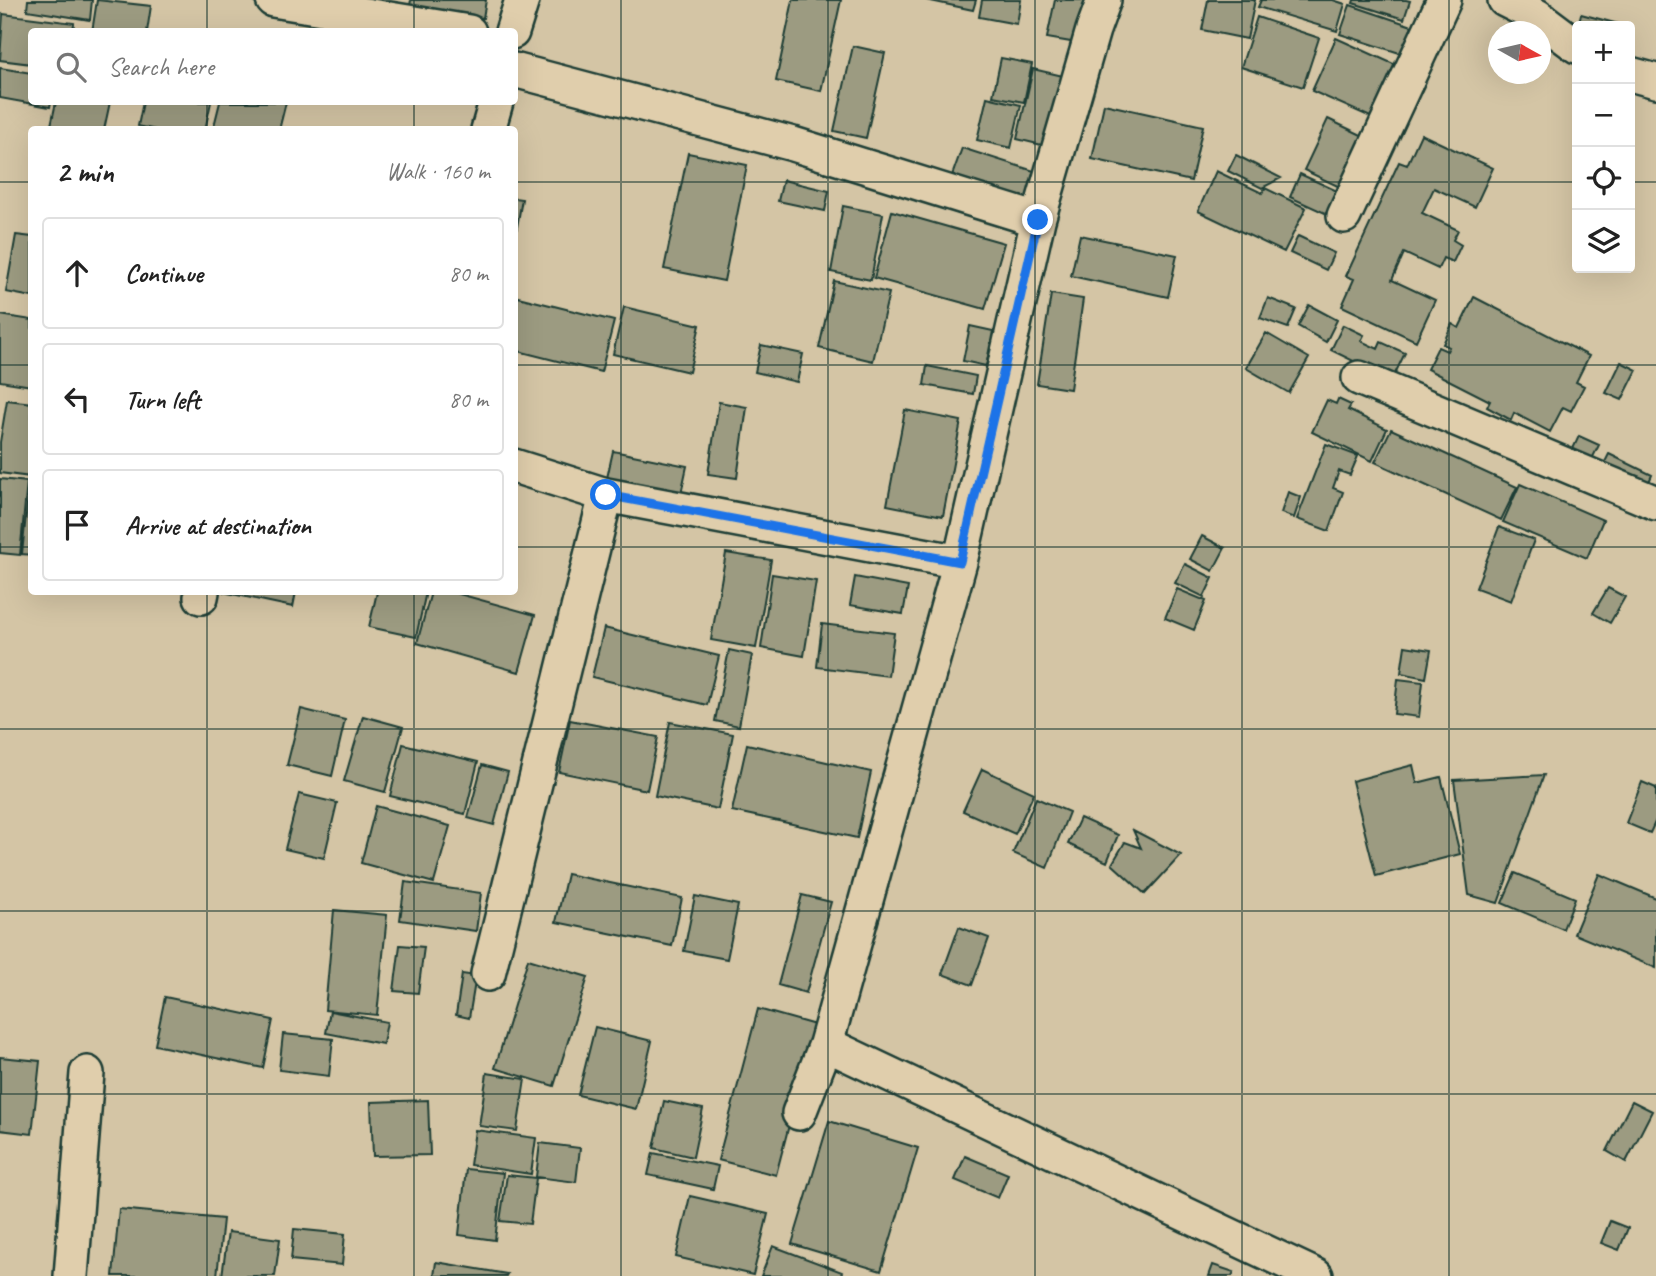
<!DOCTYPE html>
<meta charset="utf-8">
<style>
:root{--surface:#fff;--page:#f6f6f6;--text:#222;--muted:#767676;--line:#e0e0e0}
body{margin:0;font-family:Caveat,sans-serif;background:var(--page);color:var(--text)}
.controls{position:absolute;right:21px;top:21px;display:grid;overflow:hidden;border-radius:7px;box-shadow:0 7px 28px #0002}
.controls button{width:63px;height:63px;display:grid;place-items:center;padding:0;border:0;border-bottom:2px solid var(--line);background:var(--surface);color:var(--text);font:35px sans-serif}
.compass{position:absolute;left:1488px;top:21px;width:63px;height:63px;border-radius:50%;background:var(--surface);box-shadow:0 7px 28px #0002;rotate:98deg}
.stop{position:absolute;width:21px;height:21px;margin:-16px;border:5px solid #1a73e8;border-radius:50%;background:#fff}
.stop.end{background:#1a73e8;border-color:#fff;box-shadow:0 2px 7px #0008}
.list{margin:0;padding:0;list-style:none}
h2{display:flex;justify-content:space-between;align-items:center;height:91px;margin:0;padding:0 28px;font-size:30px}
h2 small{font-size:23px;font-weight:400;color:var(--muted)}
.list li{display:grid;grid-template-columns:46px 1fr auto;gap:21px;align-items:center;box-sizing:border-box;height:112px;margin:0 14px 14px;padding:0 14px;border:2px solid var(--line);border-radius:7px}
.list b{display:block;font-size:26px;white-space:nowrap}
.list em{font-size:23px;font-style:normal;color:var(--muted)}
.icon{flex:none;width:38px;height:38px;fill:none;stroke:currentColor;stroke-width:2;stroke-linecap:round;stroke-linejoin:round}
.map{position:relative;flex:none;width:1656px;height:1276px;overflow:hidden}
.search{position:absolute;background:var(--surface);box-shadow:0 7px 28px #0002;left:28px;top:28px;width:490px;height:77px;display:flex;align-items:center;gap:18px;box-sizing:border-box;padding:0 24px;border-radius:7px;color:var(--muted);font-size:26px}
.panel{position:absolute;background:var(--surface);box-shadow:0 7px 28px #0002;left:28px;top:126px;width:490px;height:469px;border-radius:7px}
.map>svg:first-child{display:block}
.building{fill:#9c9b81;stroke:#1f3d34;stroke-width:2}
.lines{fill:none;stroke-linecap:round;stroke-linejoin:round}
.minor-casing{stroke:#1f3d34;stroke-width:38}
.minor{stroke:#e0ceac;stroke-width:33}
.route{stroke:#1a73e8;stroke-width:9}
.grid{fill:none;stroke:#1f3d34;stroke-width:2;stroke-opacity:0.55}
</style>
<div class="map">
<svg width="1656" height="1276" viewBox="0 0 1656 1276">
<rect width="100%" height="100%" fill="#d4c5a5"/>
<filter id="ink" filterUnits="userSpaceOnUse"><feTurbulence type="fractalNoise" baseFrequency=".0143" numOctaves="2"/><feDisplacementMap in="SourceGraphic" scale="14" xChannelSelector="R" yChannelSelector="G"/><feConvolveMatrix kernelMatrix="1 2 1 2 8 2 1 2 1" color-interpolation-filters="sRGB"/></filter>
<g filter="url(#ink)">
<path class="building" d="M28,0H92L90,20L27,10Z
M97,0L151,6L147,32H92Z
M411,0H486L483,18L410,5Z
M793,0H841L821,91L776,81Z
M926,0H976L973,10Z
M982,0H1021L1017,24L979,17Z
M1055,0H1085L1077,43L1047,38Z
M1208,0H1255L1247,39L1202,30Z
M1261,0H1333L1345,4L1337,31L1258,7Z
M1354,0H1406L1410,1L1404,19L1353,3Z
M1350,5L1418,28L1409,56L1340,34Z
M3,14L74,23L73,32H32V64L0,60Z
M1581,14L1626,26H1578Z
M1257,17L1319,38L1303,87L1241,67Z
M1336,38L1398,66L1375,119L1312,91Z
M853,46L885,53L866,138L834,131Z
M1001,58L1032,64L1024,102L993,96Z
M0,68L32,73V102H51L50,107L0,98Z
M1033,69L1063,76L1046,146L1017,139Z
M987,97L1021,105L1011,148L977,140Z
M56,102H110L104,130H50Z
M143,102H211L205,130H156L138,126Z
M220,102H286L279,130H213Z
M1104,104L1203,126L1191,181L1092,159Z
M1328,119L1374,141L1350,192L1304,170Z
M1421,134L1493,168L1475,207L1434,188L1422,213L1458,230L1453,240L1461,245L1453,262L1443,258L1438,269L1404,253L1392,280L1435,300L1416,341L1342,306L1354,279L1346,276L1399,162L1407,165Z
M962,148L1037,172L1024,209L949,184Z
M688,153L747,165L724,281L664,269Z
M1236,155L1281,178L1262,188L1228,171Z
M1216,171L1262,193L1265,188L1306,208L1284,252L1198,211Z
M1300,174L1348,196L1338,219L1290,197Z
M783,180L829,191L825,211L778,201Z
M514,198L522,199L514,244Z
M843,206L883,214L871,280L831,272Z
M892,211L1004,243L985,309L874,278Z
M16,235L32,237V297L6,292Z
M1080,235L1177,255L1168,297L1071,276Z
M1298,236L1334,253L1326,270L1290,253Z
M834,281L889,293L873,361L819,348Z
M1051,294L1083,299L1070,389L1037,384Z
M514,296L614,321L601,372L514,350Z
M1474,297L1589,356L1576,382L1584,386L1571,411L1563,407L1550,432L1514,413L1511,420L1487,407L1490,401L1427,369L1438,347L1447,351L1449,347L1443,344L1452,324L1459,328Z
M1268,298L1296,309L1288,328L1260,318Z
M1309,305L1337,320L1326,342L1298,326Z
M624,307L700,325L689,372L613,354Z
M0,315L32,320V386L0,381Z
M1343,325L1364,335L1361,341L1378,349L1381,342L1405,353L1392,380L1331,350Z
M970,326L993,331L986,366L963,361Z
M1266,333L1309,358L1289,393L1246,368Z
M761,345L803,354L797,382L755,372Z
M1621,362L1637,370L1622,400L1606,393Z
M927,366L976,376L973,394L924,385Z
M1338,399L1351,405L1348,410L1387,429L1372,461L1312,432L1327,400L1336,404Z
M7,400L32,403L31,477L0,473V442Z
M719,402L747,407L737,478L708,474Z
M905,410L961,421L943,516L887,505Z
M1391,429L1517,487L1501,520L1375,462Z
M1579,436L1599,445L1590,463L1571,453Z
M1326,444L1358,456L1350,475L1339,471L1333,488L1343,492L1329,531L1297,519Z
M613,451L687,466L681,494L607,478Z
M1609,454L1652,475L1645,491L1601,470Z
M0,479L27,482L20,555L0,553Z
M1520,484L1603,520L1587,558L1503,522Z
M1288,492L1301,497L1294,518L1281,513Z
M28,495L32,496V555L22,554Z
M1499,527L1534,540L1511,601L1476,588Z
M1202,536L1225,548L1213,571L1190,559Z
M726,553L771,560L756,648L711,640Z
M1185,564L1213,578L1204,597L1175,583Z
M772,574L816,581L804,656L761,648Z
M855,577L908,587L903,614L850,605Z
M1608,588L1625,597L1610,623L1593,613Z
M1177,589L1206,601L1194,630L1165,618Z
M223,592H296L293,607Z
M377,592H426L416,637L369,627Z
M431,592H452L535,615L519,672L417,643Z
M822,624L894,633L888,676L817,667Z
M604,628L719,656L707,705L592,677Z
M1405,646L1431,650L1426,678L1401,673Z
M729,650L752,655L739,726L715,721Z
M1398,679L1423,682L1419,717L1394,714Z
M301,709L345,720L332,776L287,765Z
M363,716L403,727L385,792L344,781Z
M570,720L658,737L647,790L559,772Z
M670,722L733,734L718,809L655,796Z
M403,744L478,762L465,814L390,796Z
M747,744L871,772L857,838L732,811Z
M482,765L508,772L494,825L468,818Z
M1413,765L1417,783L1441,777L1460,854L1376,876L1352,781Z
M982,769L1034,793L1015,834L963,811Z
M1544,775L1498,903L1469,895L1454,780Z
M1642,782L1656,788V820L1650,833L1626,823Z
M299,794L337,803L324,858L285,849Z
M1036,798L1069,812L1047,868L1013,853Z
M376,806L450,826L434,883L361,863Z
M1080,818L1118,835L1107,862L1068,844Z
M1133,830L1181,855L1145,894L1112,864L1125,842L1141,848Z
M1515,873L1575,898L1563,929L1502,903Z
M567,874L682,898L672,946L556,922Z
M1599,874L1656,898V968L1574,934Z
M405,882L481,893L476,931L400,920Z
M802,895L831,902L806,993L778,985Z
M695,896L738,905L727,959L684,951Z
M334,910L387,915L377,1015L325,1010Z
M959,927L989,938L972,985L942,974Z
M400,945L424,947L418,993L394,991Z
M528,959L588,977L554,1086L495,1068Z
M462,974L476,976L469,1018L456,1015Z
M165,997L273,1020L263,1068L155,1045Z
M758,1009L815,1025L776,1175L718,1160Z
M330,1011L387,1022L383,1044L326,1033Z
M595,1027L652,1041L636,1109L578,1095Z
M283,1034L333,1039L329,1076L279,1070Z
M0,1057L40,1061L32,1134L0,1130Z
M487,1073L525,1079L517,1131L479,1126Z
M428,1100L430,1155L373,1156L371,1102Z
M664,1101L703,1109L693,1157L654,1148Z
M1632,1101L1652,1111L1626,1162L1607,1151Z
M829,1121L918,1148L881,1271L792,1244Z
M475,1130L536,1138L531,1174L470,1165Z
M540,1143L580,1148L576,1182L536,1177Z
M653,1153L718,1166L713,1189L648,1175Z
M965,1156L1008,1174L998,1198L955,1180Z
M466,1169L503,1173L495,1240L459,1235Z
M507,1175L536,1178L530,1224L500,1221Z
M690,1196L768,1214L753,1275L676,1257Z
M119,1209L223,1219L217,1276H113Z
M1610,1221L1628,1228L1619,1250L1601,1243Z
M294,1229L345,1234L342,1265L291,1260Z
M228,1232L280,1239L275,1276H222Z
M773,1246L842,1272L841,1276H761Z
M436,1262L507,1274L506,1276H434Z
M1213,1265L1234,1272L1232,1276H1209Z"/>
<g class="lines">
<g class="minor-casing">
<path id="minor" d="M273,0L469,32
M1505,0L1537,16L1577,46
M512,32L522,0
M514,70L793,144L1038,220
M1630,74L1656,81
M488,130L496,102
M1344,216L1444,0
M1359,378L1656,503
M514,466L606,495L960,562
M201,597L202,592
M488,974L606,495
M826,1044L960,562L1038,220L1093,30L1104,0
M799,1113L826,1044L1316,1276
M71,1276L87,1073"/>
</g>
<use href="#minor" class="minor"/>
</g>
</g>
<g class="lines" filter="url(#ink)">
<path class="route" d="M606,495L960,562L1038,220"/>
</g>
<path class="grid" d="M207,0V32M414,0V32M621,0V1276M828,0V1276M1035,0V1276M1242,0V1276M1449,0V1276M207,102V130M414,102V130M0,182H32M514,182H1577M1630,182H1656M0,365H32M514,365H1656M0,547H32M514,547H1656M207,592V1276M414,592V1276M0,729H1656M0,911H1656M0,1094H1656"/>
</svg>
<div class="controls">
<button>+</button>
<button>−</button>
<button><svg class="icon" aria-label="locate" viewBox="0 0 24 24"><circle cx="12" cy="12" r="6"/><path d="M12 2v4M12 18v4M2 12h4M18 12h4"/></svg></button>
<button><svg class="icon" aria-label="layers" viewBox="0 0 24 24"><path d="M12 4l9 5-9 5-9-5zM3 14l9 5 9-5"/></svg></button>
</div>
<svg class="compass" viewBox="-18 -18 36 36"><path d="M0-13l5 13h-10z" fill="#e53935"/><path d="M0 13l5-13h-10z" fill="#767676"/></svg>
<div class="stop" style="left:606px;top:495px"></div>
<div class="stop end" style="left:1038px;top:220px"></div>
<div class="search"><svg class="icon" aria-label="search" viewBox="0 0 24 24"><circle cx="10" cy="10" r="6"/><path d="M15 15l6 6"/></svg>Search here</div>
<section class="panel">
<h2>2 min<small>Walk · 160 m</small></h2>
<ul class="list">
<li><svg class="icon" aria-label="ahead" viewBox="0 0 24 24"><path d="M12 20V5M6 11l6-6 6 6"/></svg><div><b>Continue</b></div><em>80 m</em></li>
<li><svg class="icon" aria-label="left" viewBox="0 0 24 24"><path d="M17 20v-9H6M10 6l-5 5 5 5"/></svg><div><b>Turn left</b></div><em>80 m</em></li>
<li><svg class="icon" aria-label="arrive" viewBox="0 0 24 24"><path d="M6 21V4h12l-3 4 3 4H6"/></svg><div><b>Arrive at destination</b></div></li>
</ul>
</section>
</div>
